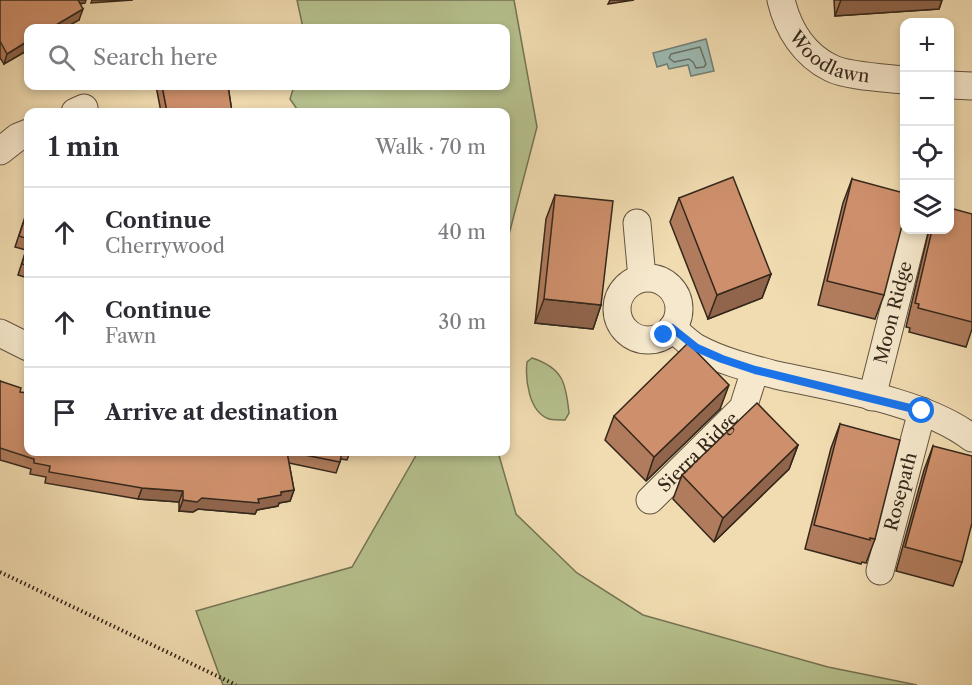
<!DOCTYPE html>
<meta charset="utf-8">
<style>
:root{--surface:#fff;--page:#f2f2f3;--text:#2b2b33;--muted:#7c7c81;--line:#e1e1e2}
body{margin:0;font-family:"Libre Caslon Text",serif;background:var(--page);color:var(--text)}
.controls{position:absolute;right:18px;top:18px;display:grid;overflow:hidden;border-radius:12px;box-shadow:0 3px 9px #0003}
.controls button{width:54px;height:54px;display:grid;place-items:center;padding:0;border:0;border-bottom:2px solid var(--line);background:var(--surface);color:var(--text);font:30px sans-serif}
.stop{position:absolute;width:18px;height:18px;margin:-14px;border:4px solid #1a73e8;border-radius:50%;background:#fff}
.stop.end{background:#1a73e8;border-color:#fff;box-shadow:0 2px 6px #0008}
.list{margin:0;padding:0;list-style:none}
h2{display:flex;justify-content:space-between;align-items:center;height:78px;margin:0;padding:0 24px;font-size:26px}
h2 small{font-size:20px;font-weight:400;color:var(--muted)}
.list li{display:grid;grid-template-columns:39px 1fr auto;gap:18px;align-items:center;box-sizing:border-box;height:90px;padding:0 24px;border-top:2px solid var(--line)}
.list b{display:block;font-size:22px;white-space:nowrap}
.list p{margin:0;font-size:20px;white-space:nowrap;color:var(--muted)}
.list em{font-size:20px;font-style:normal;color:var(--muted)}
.icon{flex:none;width:33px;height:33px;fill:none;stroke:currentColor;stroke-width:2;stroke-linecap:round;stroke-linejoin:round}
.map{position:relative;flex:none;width:972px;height:685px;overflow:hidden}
.search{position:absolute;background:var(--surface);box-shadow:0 3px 9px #0003;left:24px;top:24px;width:486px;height:66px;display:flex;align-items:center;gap:15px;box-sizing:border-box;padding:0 21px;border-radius:12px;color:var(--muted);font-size:22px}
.panel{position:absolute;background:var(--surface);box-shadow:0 3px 9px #0003;left:24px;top:108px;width:486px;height:348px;border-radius:12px}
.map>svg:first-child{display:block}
.green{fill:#b6c18e;stroke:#757454;stroke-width:1.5}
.water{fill:#9cbab2;stroke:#727f76;stroke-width:1.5}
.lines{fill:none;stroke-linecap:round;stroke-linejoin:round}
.shore{stroke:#687066;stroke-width:1.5}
.street-casing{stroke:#635440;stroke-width:29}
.path{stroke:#34271b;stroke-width:4;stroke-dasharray:1.5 3;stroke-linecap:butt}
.street{stroke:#f6e8cc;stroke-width:27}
.wall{fill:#b17c5d;stroke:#34271b;stroke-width:1.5}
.shaded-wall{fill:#90654c;stroke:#34271b;stroke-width:1.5}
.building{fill:#ce906c;stroke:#34271b;stroke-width:1.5}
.route{stroke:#1a73e8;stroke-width:8}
.labels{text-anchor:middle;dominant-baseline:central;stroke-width:4.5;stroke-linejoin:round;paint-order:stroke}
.street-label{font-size:18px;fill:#34271b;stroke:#f6e8cc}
</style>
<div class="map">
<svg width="972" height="685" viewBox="0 0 972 685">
<rect width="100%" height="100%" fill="#f1dcb1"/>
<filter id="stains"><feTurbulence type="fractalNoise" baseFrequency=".00333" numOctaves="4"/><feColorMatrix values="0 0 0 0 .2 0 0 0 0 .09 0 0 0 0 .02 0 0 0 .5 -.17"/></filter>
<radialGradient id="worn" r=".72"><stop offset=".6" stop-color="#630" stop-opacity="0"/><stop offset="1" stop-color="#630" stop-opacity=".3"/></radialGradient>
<path class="green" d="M297,0H514L537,127L506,246V112H299L290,99L294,86H506V28H303Z
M532,358C563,368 566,383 569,413L565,420C560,420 554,420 549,419C529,412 525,380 527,362Z
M418,452H498L516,514L577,573L643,615L828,667L917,685H223L196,611L352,567Z"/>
<path class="water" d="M706,39L714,71L691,76L688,65L669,69L667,64L657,67L653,53Z"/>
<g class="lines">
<path class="shore" d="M700,47L706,64L704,67L696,68L693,62L689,59L674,62L669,58L671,54Z"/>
<g class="street-casing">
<g id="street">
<path id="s1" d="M781,0C788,29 804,55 831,68C846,76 887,78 904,80"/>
<path d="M950,85L972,86"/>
<path d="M75,112L84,108"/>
<path d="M0,151L18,137L28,133"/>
<path d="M637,223L642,278"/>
<circle cx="648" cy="309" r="31"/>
<path d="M672,328C680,334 688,343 697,348C721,361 749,368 776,375C835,388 924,401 972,438"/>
<path d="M0,333L28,347"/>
<path id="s2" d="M872,397L914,230"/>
<path id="s3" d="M650,500L743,408L755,370"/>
<path id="s4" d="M880,571L922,411"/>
</g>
</g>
<path class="path" d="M0,572L236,685"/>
<use href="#street" class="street"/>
</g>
<path class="wall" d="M0,0L85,3L80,4L79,20L28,28V50L4,64L0,58Z
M834,0H942L939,9L835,16Z
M156,86H228L232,112H161Z
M852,179L884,295L875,319L818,305L843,203Z
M555,195L601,305L593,329L535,323L546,219Z
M679,198L771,274L762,298L708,319L670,222Z
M28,208V278L18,275L26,250L15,247Z
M972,214V329L966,347L909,332L910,328L906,327L929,230H950Z
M0,381L20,392L28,452H350L347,460L341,459L336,473L289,463L294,490L290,501L279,503L278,506L257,510L255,514L198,509L193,512L179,511V502L138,499L45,483L46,477L30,474L31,469L0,460Z
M720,409L646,481L605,440L614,416Z
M840,424L875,539L866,563L862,562L861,564L805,549L831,448Z
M798,445L789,469L714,542L673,499L682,475Z
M933,446L962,562L953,586L896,571L924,470Z"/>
<path class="shaded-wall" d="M72,0H86L85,3L70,4Z
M92,0H133L91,3Z
M610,0H634L608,4Z
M841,0H942L939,9L835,16Z
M83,9L79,20L65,28H51Z
M28,41V50L4,64L7,54Z
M771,274L762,298L708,319L717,295Z
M544,299L601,305L593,329L535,323Z
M729,385L720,409L646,481L654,457Z
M798,445L789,469L714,542L723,518Z
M142,488L183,491L179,502L138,499Z
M294,490L290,501L279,503L278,506L257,510L255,514L198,509L193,512L179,511L183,500L202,498L258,499L281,492Z"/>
<path class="building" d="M0,0H78L83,9L51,28H28V41L7,54L0,41Z
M162,86H228L232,112H167Z
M733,177L771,274L717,295L679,198Z
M852,179L904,193V218L884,295L827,281Z
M555,195L613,201L601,305L544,299Z
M950,208L972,214V322L918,308L919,304L915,303L932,230H950Z
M28,209V239L19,236Z
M28,244V266L22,264Z
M688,343L729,385L654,457L614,416Z
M0,381L21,388L20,392L28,393V452H287L294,490L281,492V495L258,499L259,503L202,498L197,502L183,500V491L142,488L49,472L50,466L34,463V459L0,448Z
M757,403L798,445L723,518L682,475Z
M840,424L900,440L875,539L870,538V540L814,525Z
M933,446L972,456V523L962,562L905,547Z
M290,452H342L340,462Z"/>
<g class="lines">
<path class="route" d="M664,335L672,328L697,348L722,359L755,370L922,411"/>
</g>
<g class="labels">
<g class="street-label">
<text stroke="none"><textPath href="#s1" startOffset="81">Woodlawn</textPath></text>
<text stroke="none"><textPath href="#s2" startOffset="87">Moon Ridge</textPath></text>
<text stroke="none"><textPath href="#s3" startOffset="68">Sierra Ridge</textPath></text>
<text stroke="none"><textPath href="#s4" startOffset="82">Rosepath</textPath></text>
</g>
</g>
<rect width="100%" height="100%" filter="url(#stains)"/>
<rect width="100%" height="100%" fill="url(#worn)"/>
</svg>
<div class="controls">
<button>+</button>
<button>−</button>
<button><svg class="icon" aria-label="locate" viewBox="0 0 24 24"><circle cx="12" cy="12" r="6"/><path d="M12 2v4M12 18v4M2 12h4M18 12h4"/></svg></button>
<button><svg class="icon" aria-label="layers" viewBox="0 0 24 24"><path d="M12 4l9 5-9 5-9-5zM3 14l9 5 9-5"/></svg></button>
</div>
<div class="stop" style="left:922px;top:411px"></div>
<div class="stop end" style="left:664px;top:335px"></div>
<div class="search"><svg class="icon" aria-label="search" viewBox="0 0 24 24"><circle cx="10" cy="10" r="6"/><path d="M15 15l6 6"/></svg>Search here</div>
<section class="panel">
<h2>1 min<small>Walk · 70 m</small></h2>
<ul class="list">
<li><svg class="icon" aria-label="ahead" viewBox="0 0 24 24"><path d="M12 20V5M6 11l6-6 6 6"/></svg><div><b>Continue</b><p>Cherrywood</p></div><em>40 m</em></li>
<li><svg class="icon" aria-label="ahead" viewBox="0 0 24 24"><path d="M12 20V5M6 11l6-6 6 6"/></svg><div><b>Continue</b><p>Fawn</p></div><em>30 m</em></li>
<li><svg class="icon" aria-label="arrive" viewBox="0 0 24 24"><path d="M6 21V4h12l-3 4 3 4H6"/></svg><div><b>Arrive at destination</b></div></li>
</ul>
</section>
</div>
